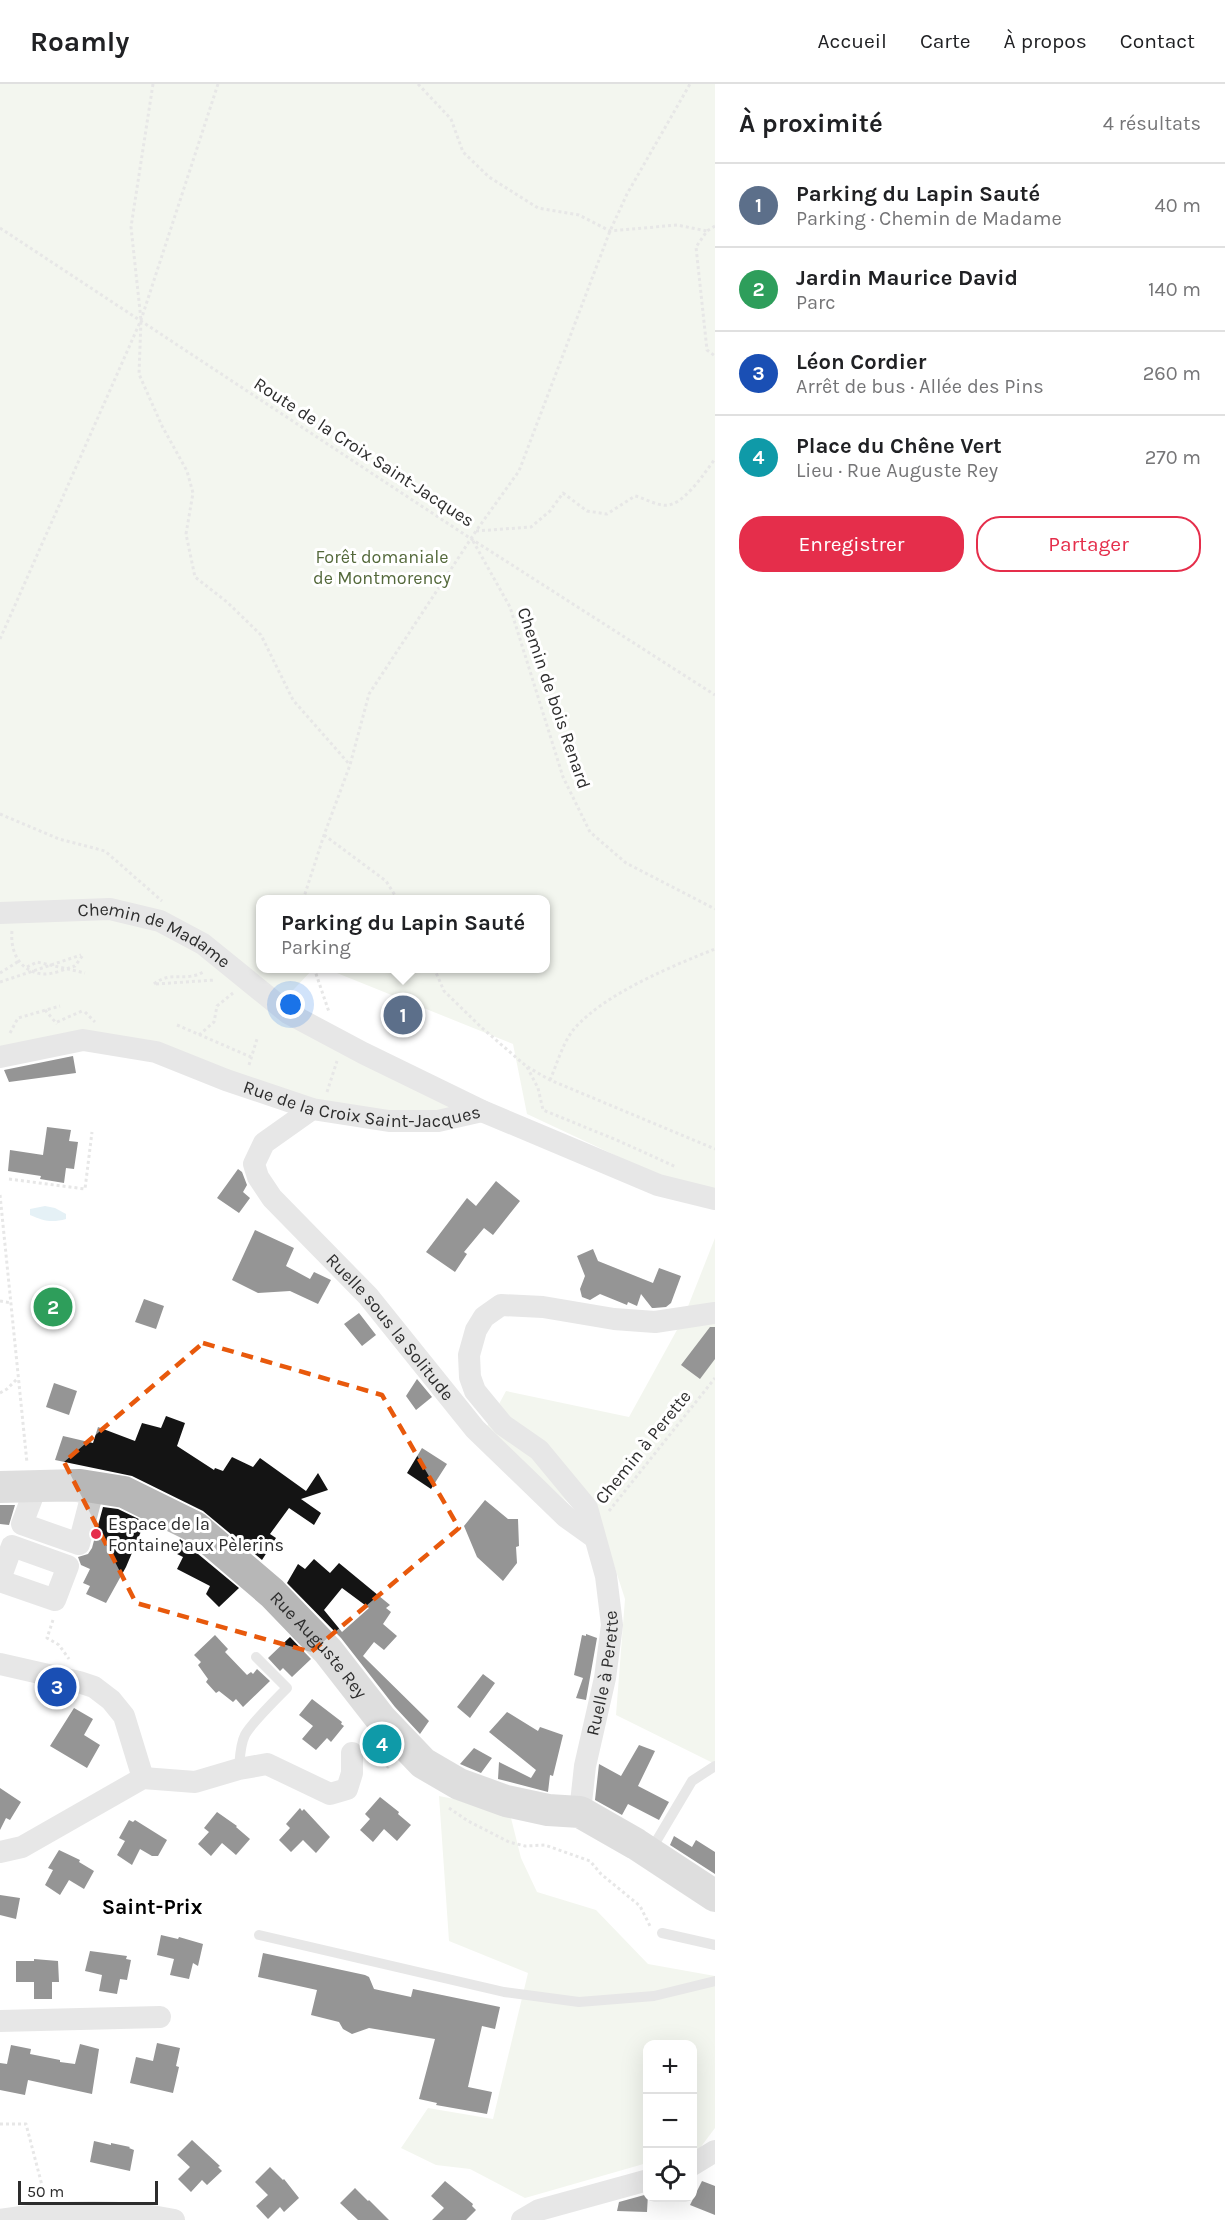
<!DOCTYPE html>
<html lang="fr">
<meta charset="utf-8">
<style>
:root{--surface:#fff;--page:#f2f2f2;--text:#202124;--muted:#757577;--line:#e0e0e0;--accent:#e52e4b}
body{margin:0;font-family:Karla,sans-serif;background:var(--page);color:var(--text)}
.controls{position:absolute;right:18px;bottom:18px;display:grid;overflow:hidden;border-radius:12px;box-shadow:0 6px 24px #0002}
.controls button{width:54px;height:54px;display:grid;place-items:center;padding:0;border:0;border-bottom:2px solid var(--line);background:var(--surface);color:var(--text);font:30px sans-serif}
.scale{position:absolute;left:18px;bottom:15px;width:140px;box-sizing:border-box;padding-left:6px;border:3px solid #2d2d2d;border-top:0;font-size:16px;line-height:21px;white-space:nowrap;color:#2d2d2d;-webkit-text-stroke:4px #fff;paint-order:stroke}
.you{position:absolute;left:291px;top:921px;width:21px;height:21px;margin:-15px;border:4px solid #fff;border-radius:50%;background:#1a73e8;box-shadow:0 0 0 9px #1a73e833}
.badge{display:grid;place-items:center;width:39px;height:39px;border-radius:50%;background:var(--accent);color:#fff;font-size:20px;font-weight:700}
.pin{position:absolute;translate:-50% -50%;border:3px solid #fff;box-shadow:0 2px 6px #0006}
.popup{position:absolute;left:256px;top:811px;width:294px;height:78px;box-sizing:border-box;display:grid;place-content:center;border-radius:12px;background:var(--surface);filter:drop-shadow(0 2px 4px #0005);font-size:20px;white-space:nowrap;color:var(--muted)}
.popup b{font-size:22px;color:var(--text)}
.popup::after{content:'';position:absolute;left:50%;top:100%;margin-left:-12px;border:12px solid transparent;border-top-color:var(--surface)}
.list{margin:0;padding:0;list-style:none}
h2{display:flex;justify-content:space-between;align-items:center;height:78px;margin:0;padding:0 24px;font-size:26px}
h2 small{font-size:20px;font-weight:400;color:var(--muted)}
.list li{display:grid;grid-template-columns:39px 1fr auto;gap:18px;align-items:center;box-sizing:border-box;height:84px;padding:0 24px;border-top:2px solid var(--line)}
.list b{display:block;font-size:22px;white-space:nowrap}
.list p{margin:0;font-size:20px;white-space:nowrap;color:var(--muted)}
.list em{font-size:20px;font-style:normal;color:var(--muted)}
.actions{display:flex;gap:12px;padding:18px 24px}
.actions a{flex:1;padding:14px 0;border:2px solid var(--accent);border-radius:24px;text-align:center;font-size:21px;color:var(--accent)}
.actions .main{background:var(--accent);color:#fff}
.icon{flex:none;width:33px;height:33px;fill:none;stroke:currentColor;stroke-width:2;stroke-linecap:round;stroke-linejoin:round}
.map{position:relative;flex:none;width:715px;height:2136px;overflow:hidden}
header{display:flex;align-items:center;gap:36px;box-sizing:border-box;height:84px;padding:0 30px;background:var(--surface);border-bottom:2px solid var(--line)}
header strong{font-size:28px}
nav{display:flex;gap:33px;margin-inline-start:auto;font-size:21px}
main{display:flex}
aside{flex:1;background:var(--surface)}
.map>svg:first-child{display:block}
.green{fill:#e5ebdb}
.water{fill:#c6e0eb}
.building{fill:#141414;fill-rule:evenodd}
.lines{fill:none;stroke-linecap:round;stroke-linejoin:round}
.path{stroke:#cacaca;stroke-width:3;stroke-dasharray:3 3;stroke-linecap:butt}
.lane{stroke:#cacaca;stroke-width:10}
.street{stroke:#cacaca;stroke-width:22}
.secondary{stroke:#b7b7b7;stroke-width:32}
.marked{fill:none;stroke:#e8590c;stroke-width:4.5;stroke-dasharray:12 8;stroke-linejoin:round}
.poi-dot{fill:#e52e4b;stroke:#fff;stroke-width:2}
.labels{text-anchor:middle;dominant-baseline:central;stroke-width:6;stroke-linejoin:round;paint-order:stroke}
.street-label{font-size:18px;fill:#2d2d2d;stroke:#fff}
.park-label{font-size:18px;fill:#54693b;stroke:#fff}
.poi-label{font-size:18px;fill:#2d2d2d;stroke:#fff;text-anchor:start}
.quarter-label{font-size:21px;font-weight:bold;fill:#000;stroke:#fff}
</style>
<header>
<strong>Roamly</strong>
<nav><a>Accueil</a><a>Carte</a><a>À propos</a><a>Contact</a></nav>
</header>
<main>
<div class="map">
<svg width="715" height="2136" viewBox="0 0 715 2136">
<rect width="100%" height="100%" fill="#fff"/>
<path class="green" d="M0,0H715V1118L527,1030L513,960L327,885L546,884V816H260V884L313,885L278,922L482,1027L389,1037L83,956L0,973Z
M715,1154V1680L616,1631L625,1515L604,1450L485,1346L506,1307L629,1333L683,1235Z
M439,1712L509,1726L521,1774L537,1808L596,1826L648,1880L715,1892V2044L700,2064L693,2066L692,1960H648L647,2079L525,2114L470,2085L436,2081L401,2064L428,2024L493,2035L528,1889L449,1857Z"/>
<path class="water" d="M45,1122L55,1124L66,1130V1135C52,1139 43,1137 30,1131V1125Z"/>
<path class="building" d="M73,972L76,989L9,998L4,986Z
M47,1043L71,1046L69,1057L78,1058L74,1085L66,1084L64,1099L40,1095L41,1092L8,1087L10,1066L43,1071Z
M238,1085L242,1088L247,1101L243,1108L250,1114L239,1129L217,1114Z
M496,1097L520,1117L493,1151L484,1144L464,1168L467,1170L455,1188L426,1168L467,1114L476,1122Z
M255,1146L294,1164L286,1182L310,1195L314,1188L331,1196L318,1220L290,1207L258,1209L232,1196Z
M593,1165L598,1177L653,1199L659,1184L681,1192L671,1219L666,1223L654,1224H652L641,1210L637,1222L628,1218L627,1221L600,1210L590,1216L582,1213L580,1205L585,1192L577,1172Z
M144,1215L164,1222L156,1245L135,1238Z
M359,1229L376,1251L362,1262L344,1240Z
M710,1243H715V1275L700,1295L681,1281Z
M417,1295L432,1313L416,1326L406,1312Z
M54,1299L77,1307L69,1331L46,1323Z
M166,1332L185,1339L177,1362L214,1386L215,1384L223,1387L232,1373L253,1383L260,1374L306,1407L318,1389L328,1406L301,1415L321,1429L314,1441L289,1424L270,1450L276,1454L262,1476L203,1427L132,1392L55,1376L63,1352L93,1359L98,1343L135,1357L142,1339L161,1344Z
M422,1364L447,1380L431,1405L407,1389Z
M485,1416L508,1435H518L519,1462L516,1463L517,1479L503,1497L477,1473L464,1442Z
M0,1421H15L9,1441L0,1440Z
M103,1423L118,1425L145,1438L126,1483L106,1519L86,1510L90,1502L83,1499L90,1485L81,1481L78,1473L88,1470L92,1464Z
M180,1455L239,1504L219,1523L206,1510L210,1502L177,1485L183,1473L177,1470L181,1464L177,1461Z
M314,1475L330,1489L339,1479L390,1521L386,1524L391,1528L383,1540L397,1552L384,1566L374,1558L363,1572L429,1637L420,1650L395,1623L341,1554L287,1499L298,1480L305,1485ZM342,1504L369,1524L342,1548L324,1526Z
M586,1550L597,1554L586,1616L576,1614L583,1594L574,1591L582,1551L586,1552Z
M215,1551L228,1565L225,1568L247,1591L251,1588L253,1590L257,1585L270,1597L243,1623L236,1615L233,1618L219,1607L216,1609L206,1598L208,1595L198,1581L201,1578L194,1571Z
M290,1553L311,1575L292,1593L283,1584L280,1587L268,1574Z
M483,1590L495,1599L470,1634L457,1623Z
M312,1615L342,1638L341,1640L344,1642L331,1658L327,1654L316,1666L302,1655L313,1642L299,1631Z
M74,1624L93,1635L84,1651L100,1661L87,1684L50,1662Z
M507,1628L538,1647L540,1643L563,1651L553,1692L550,1691L548,1708L498,1695L499,1678L531,1694L536,1686L489,1648Z
M639,1661L655,1667L638,1702L669,1718L659,1736L628,1720L622,1731L595,1716L599,1680L621,1692Z
M474,1664L492,1674L481,1689L460,1680Z
M0,1704L21,1718L10,1736L6,1734L0,1746Z
M380,1713L399,1728L398,1730L411,1741L397,1757L384,1745L373,1758L360,1746L370,1735L365,1730Z
M300,1724L302,1727L304,1725L330,1753L316,1769L303,1756L291,1768L279,1756L290,1744L286,1740Z
M217,1728L237,1742L236,1743L250,1755L236,1771L222,1759L211,1772L198,1760L209,1748L204,1744Z
M129,1736L133,1738L135,1736L167,1756L158,1772H152L140,1765L132,1781L117,1771L125,1757L119,1754Z
M674,1752L692,1763L696,1756L715,1768V1790L670,1761Z
M59,1766L80,1776L79,1778L94,1787L84,1805L69,1796L60,1811L45,1801L53,1786L48,1784Z
M0,1811L20,1814L16,1835L0,1831Z
M161,1851L178,1855L179,1853L203,1860L198,1882L193,1879L189,1895L170,1891L174,1875L157,1871Z
M90,1867L127,1872L126,1875L131,1876L127,1896L120,1895L117,1910L99,1907L102,1891L85,1887Z
M263,1869L365,1891L369,1893L374,1905L411,1913L413,1905L500,1923L495,1945L482,1942L468,2003L492,2008L487,2030L436,2021L437,2019L419,2015L435,1955L369,1944L352,1950L343,1945L339,1938L311,1931L317,1906L258,1893Z
M34,1875L58,1877L59,1898H52V1915H34V1898H16V1877H34Z
M157,1959L180,1964L176,1982L179,1983L173,2009L130,1999L136,1973L153,1977Z
M80,1960L99,1965L92,2010L28,1996L25,2011L0,2006V1979L7,1980L11,1961L31,1965L30,1970L60,1976V1978L75,1980Z
M192,2056L220,2082L218,2083L222,2087L207,2101L202,2096L191,2108L178,2095L190,2083L177,2071Z
M94,2057L111,2061V2059L130,2063L129,2064L134,2066L130,2087L90,2078Z
M270,2083L283,2096L284,2095L299,2114L284,2128L280,2123L268,2135L256,2122L268,2111L255,2098Z
M445,2097L473,2120L472,2122L476,2126L466,2136H432L444,2124L431,2112Z
M702,2097L715,2102V2131L690,2121Z
M355,2104L368,2117L369,2116L389,2136H358L340,2119Z
M648,2110L647,2128L617,2127L619,2118Z"/>
<g class="lines">
<path class="path" d="M153,0L131,143L141,236L139,290L162,342L187,387L193,409L186,450L195,493L227,518L261,551L293,616L350,681
M418,0L451,35L463,68L489,93L538,124L579,131L610,147L677,141L707,147
M715,142L707,147L696,163L707,266L715,272
M0,144L473,456L715,611
M476,447L531,443L550,427L563,409L587,427L607,430L635,412C644,414 653,420 663,421C682,425 705,388 715,375
M473,457L510,523L563,693L590,748L626,779L715,825
M0,555L141,236L218,0
M0,730L59,755L105,767L162,817
M324,751L386,797L398,816
M303,816L324,751L350,681L369,610L476,447L519,387L610,147L627,110L690,0
M12,847C10,867 19,887 42,890C52,891 65,885 75,882L83,871
M27,883L37,878L85,889
M314,884L329,928
M434,884L444,907L481,943L526,982L550,996L715,1065
M0,889L19,877
M0,898L81,871
M154,900C171,886 186,899 205,887
M156,900L215,896
M45,926L57,940
M85,928L95,938
M57,938L82,927
M177,941L251,973
M10,949L18,934L60,922
M199,951L214,938L217,922L233,909
M249,981L257,955
M527,983L538,1004L543,1026L619,1057L676,1083
M550,996C557,980 563,958 574,945C604,910 672,882 715,865
M327,1008L337,977
M9,1095L85,1105L92,1048
M0,1111L27,1379
M0,1217L11,1219
M0,1309L7,1305L18,1294
M609,1427L715,1294
M53,1536L47,1554L59,1561L69,1575
M372,1671L388,1683L391,1681
M449,1724L468,1737L509,1758L525,1762L545,1761L590,1777L601,1790L640,1822L650,1842
M0,2040H26L44,2109"/>
<path class="lane" d="M239,1685C240,1673 240,1661 245,1651C250,1641 278,1613 287,1604L256,1573
M651,1766L692,1697L715,1682
M662,1849L715,1861
M259,1851L504,1908L579,1918L654,1912L715,1897"/>
<g class="street">
<path id="s1" d="M0,829L110,825L160,837L203,860L288,929L363,969L482,1027L658,1101L715,1115"/>
<path id="s2" d="M0,973L83,956L156,968L226,996L312,1025L389,1037H438L482,1027"/>
<path id="s3" d="M312,1025L264,1059L254,1080L258,1093L272,1114L368,1212L475,1345L566,1433L594,1453"/>
<path d="M35,1406L77,1407L92,1410L79,1460L22,1440Z"/>
<path d="M0,1495L12,1462L68,1482L55,1516L0,1497"/>
<path d="M0,1580L79,1598L94,1603L111,1616L124,1632L143,1694"/>
<path id="s4" d="M580,1728L585,1682L605,1594L612,1541L606,1492L587,1424L539,1366L503,1341L475,1307L470,1293L469,1271L476,1246L484,1233L501,1221L543,1223L614,1235L655,1238L715,1229"/>
<path d="M0,1768L22,1763L143,1694L195,1698L239,1685L267,1680L330,1710L347,1705L352,1689V1669"/>
<path d="M0,1937L160,1933"/>
<path d="M692,2081L715,2067"/>
<path d="M0,2136C57,2127 117,2124 174,2136"/>
<path d="M522,2136L539,2126L648,2096"/>
</g>
<path class="secondary" id="s5" d="M0,1403L80,1401L124,1408L195,1443L272,1509L328,1567L381,1635L423,1679L459,1700L506,1717L548,1726L580,1728L636,1760L715,1812"/>
</g>
<path d="M0 0H715V2136H0ZM203,1259L382,1311L459,1444L311,1568L136,1519L64,1378Z" fill="#fff" fill-opacity=".55" fill-rule="evenodd"/>
<path class="marked" d="M203,1259L382,1311L459,1444L311,1568L136,1519L64,1378Z"/>
<circle class="poi-dot" cx="96" cy="1450" r="6"/>
<g class="labels">
<g class="street-label">
<text transform="translate(364 368) rotate(33)">Route de la Croix Saint-Jacques</text>
<text transform="translate(554 614) rotate(71)">Chemin de bois Renard</text>
<text stroke="none"><textPath href="#s1" startOffset="160">Chemin de Madame</textPath></text>
<text stroke="none"><textPath href="#s2" startOffset="374">Rue de la Croix Saint-Jacques</textPath></text>
<text stroke="none"><textPath href="#s3" startOffset="296">Ruelle sous la Solitude</textPath></text>
<text transform="translate(643 1363) rotate(-51)">Chemin à Perette</text>
<text stroke="none"><textPath href="#s5" startOffset="375">Rue Auguste Rey</textPath></text>
<text stroke="none"><textPath href="#s4" startOffset="141">Ruelle à Perette</textPath></text>
</g>
<g class="park-label">
<text x="382" y="473">Forêt domaniale<tspan x="382" dy="21">de Montmorency</tspan></text>
</g>
<g class="poi-label">
<text x="108" y="1440">Espace de la<tspan x="108" dy="21">Fontaine aux Pèlerins</tspan></text>
</g>
<g class="quarter-label">
<text x="152" y="1823">Saint-Prix</text>
</g>
</g>
</svg>
<div class="controls">
<button>+</button>
<button>−</button>
<button><svg class="icon" aria-label="locate" viewBox="0 0 24 24"><circle cx="12" cy="12" r="6"/><path d="M12 2v4M12 18v4M2 12h4M18 12h4"/></svg></button>
</div>
<div class="scale">50 m</div>
<div class="you"></div>
<div class="pin badge" style="left:403px;top:931px;background:#5c6f8a">1</div>
<div class="popup"><b>Parking du Lapin Sauté</b>Parking</div>
<div class="pin badge" style="left:53px;top:1223px;background:#2e9e5b">2</div>
<div class="pin badge" style="left:57px;top:1603px;background:#1a4fb4">3</div>
<div class="pin badge" style="left:382px;top:1660px;background:#0f9aa8">4</div>
</div>
<aside>
<h2>À proximité<small>4 résultats</small></h2>
<ul class="list">
<li><span class="badge" style="background:#5c6f8a">1</span><div><b>Parking du Lapin Sauté</b><p>Parking · Chemin de Madame</p></div><em>40 m</em></li>
<li><span class="badge" style="background:#2e9e5b">2</span><div><b>Jardin Maurice David</b><p>Parc</p></div><em>140 m</em></li>
<li><span class="badge" style="background:#1a4fb4">3</span><div><b>Léon Cordier</b><p>Arrêt de bus · Allée des Pins</p></div><em>260 m</em></li>
<li><span class="badge" style="background:#0f9aa8">4</span><div><b>Place du Chêne Vert</b><p>Lieu · Rue Auguste Rey</p></div><em>270 m</em></li>
</ul>
<div class="actions"><a class="main">Enregistrer</a><a>Partager</a></div>
</aside>
</main>
